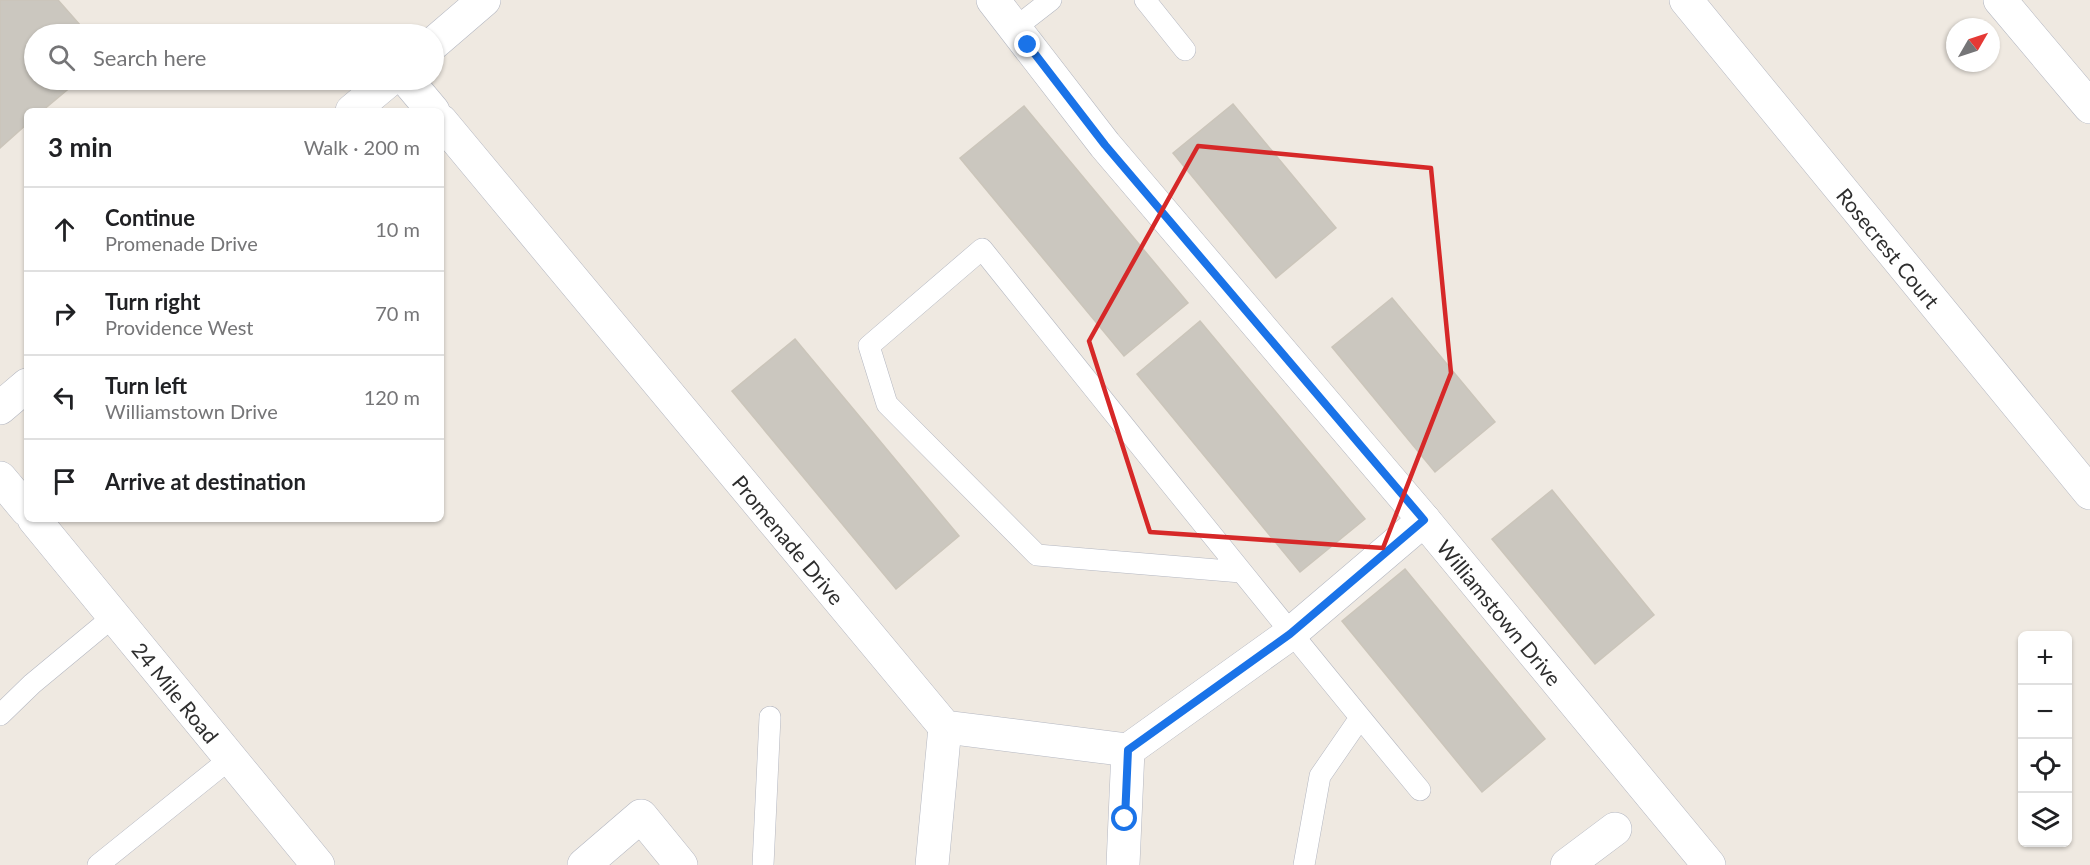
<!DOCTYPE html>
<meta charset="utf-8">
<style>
:root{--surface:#fff;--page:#f6f6f6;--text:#202124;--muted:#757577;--line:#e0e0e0}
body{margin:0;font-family:Lato,sans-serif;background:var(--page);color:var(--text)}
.controls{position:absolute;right:18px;bottom:18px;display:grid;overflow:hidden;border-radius:9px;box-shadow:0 2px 4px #0004}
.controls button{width:54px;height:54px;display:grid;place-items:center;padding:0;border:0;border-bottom:2px solid var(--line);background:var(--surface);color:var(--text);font:30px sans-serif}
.compass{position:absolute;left:1946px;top:18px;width:54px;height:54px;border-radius:50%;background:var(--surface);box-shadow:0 2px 4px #0004;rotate:51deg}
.stop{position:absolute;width:18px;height:18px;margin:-14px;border:4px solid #1a73e8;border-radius:50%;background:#fff}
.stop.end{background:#1a73e8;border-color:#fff;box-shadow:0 2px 6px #0008}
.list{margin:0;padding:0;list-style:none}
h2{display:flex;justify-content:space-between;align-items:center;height:78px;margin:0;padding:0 24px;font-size:26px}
h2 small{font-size:20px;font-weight:400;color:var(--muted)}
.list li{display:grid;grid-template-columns:39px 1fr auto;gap:18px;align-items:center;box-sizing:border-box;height:84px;padding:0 24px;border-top:2px solid var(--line)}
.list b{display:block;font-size:22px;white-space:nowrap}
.list p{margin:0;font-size:20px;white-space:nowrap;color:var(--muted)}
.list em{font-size:20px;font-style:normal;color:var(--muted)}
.icon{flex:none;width:33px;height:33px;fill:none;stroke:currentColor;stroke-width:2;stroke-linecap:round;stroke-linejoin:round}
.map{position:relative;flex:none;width:2090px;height:865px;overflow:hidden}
.search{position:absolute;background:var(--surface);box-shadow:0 2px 4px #0004;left:24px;top:24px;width:420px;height:66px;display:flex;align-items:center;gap:15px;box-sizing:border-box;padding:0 21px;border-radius:33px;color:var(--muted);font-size:22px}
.panel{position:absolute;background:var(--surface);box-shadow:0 2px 4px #0004;left:24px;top:108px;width:420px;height:414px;border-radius:9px}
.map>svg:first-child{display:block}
.building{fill:#cbc7bf;stroke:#cbc5ba;stroke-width:1.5}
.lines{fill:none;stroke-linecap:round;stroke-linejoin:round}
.service-casing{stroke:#b4b7c1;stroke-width:22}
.minor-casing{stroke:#b4b7c1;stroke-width:34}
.tertiary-casing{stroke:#b4b7c1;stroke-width:34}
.secondary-casing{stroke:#b4b7c1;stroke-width:34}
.service{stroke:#fff;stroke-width:21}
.minor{stroke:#fff;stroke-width:33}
.tertiary{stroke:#fff;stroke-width:33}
.secondary{stroke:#fff;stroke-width:33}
.route{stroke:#1a73e8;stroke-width:8}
.marked{fill:none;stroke:#d62828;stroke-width:4.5;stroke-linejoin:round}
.labels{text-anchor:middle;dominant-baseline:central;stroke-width:4.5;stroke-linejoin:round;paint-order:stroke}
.street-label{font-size:21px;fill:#2e2e2e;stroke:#fff}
</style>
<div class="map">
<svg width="2090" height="865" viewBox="0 0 2090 865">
<rect width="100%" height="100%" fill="#efe9e1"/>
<path class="building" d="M0,0H58L88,34H34V80H79L42,111H27V124L0,148Z
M1233,104L1336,228L1276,278L1173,153Z
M1024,106L1188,303L1124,356L960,158Z
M1392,298L1495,422L1435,472L1332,347Z
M1200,321L1365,519L1300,572L1137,374Z
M795,339L959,536L896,589L732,391Z
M1552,490L1654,615L1595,664L1492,539Z
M1405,569L1545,739L1482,792L1342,621Z"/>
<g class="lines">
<g class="service-casing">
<path id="service" d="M1145,0L1185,50
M1015,28L1051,0
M1241,572L1037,555L887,404L869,346L982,249C1127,430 1272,611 1420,790
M0,715L32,684L114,616
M98,865L231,758
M763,865L770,717
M1304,865L1320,776L1360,718"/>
</g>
<g class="minor-casing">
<g id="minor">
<path id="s1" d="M993,0L1105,145L1424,520L1709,865"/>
<path id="s2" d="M1686,0L2090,493"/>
<path d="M2000,0L2090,107"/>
<path d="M407,80L433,111"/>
<path id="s3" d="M441,121L945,727L1128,750L1123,865"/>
<path d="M1128,750L1290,634L1424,520"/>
<path d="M584,865L641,816L681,865"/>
<path d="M932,865L945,727"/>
<path d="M1567,865L1615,829"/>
</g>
</g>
<g class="tertiary-casing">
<g id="tertiary">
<path d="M0,478L27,510"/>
<path id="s4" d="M34,519L318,865"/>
</g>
</g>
<g class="secondary-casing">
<path id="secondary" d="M434,43L484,0
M352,111L389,80
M0,408L27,385"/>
</g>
<use href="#service" class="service"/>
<use href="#minor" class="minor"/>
<use href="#tertiary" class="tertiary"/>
<use href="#secondary" class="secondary"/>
</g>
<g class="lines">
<path class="route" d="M1028,45L1105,145L1424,520L1290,634L1128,750L1125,819"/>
</g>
<path class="marked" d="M1198,146L1431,168L1451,373L1383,548L1150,532L1089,341Z"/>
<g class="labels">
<g class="street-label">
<text stroke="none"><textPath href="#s2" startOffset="320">Rosecrest Court</textPath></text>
<text stroke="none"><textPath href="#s3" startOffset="544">Promenade Drive</textPath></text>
<text stroke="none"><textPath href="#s1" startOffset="795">Williamstown Drive</textPath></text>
<text stroke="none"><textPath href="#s4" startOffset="224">24 Mile Road</textPath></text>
</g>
</g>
</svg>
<div class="controls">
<button>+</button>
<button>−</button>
<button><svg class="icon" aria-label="locate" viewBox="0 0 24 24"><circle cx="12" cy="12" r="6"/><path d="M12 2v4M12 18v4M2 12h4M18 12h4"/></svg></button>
<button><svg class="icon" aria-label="layers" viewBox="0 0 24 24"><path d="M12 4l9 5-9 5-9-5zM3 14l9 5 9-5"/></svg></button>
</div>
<svg class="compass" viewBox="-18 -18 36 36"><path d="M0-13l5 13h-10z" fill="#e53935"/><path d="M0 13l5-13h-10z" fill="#757577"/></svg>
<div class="stop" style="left:1125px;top:819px"></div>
<div class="stop end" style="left:1028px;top:45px"></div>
<div class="search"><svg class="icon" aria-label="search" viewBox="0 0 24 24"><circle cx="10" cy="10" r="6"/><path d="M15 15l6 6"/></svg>Search here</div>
<section class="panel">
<h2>3 min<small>Walk · 200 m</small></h2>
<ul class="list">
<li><svg class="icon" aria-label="ahead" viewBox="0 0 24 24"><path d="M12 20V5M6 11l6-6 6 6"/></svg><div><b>Continue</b><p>Promenade Drive</p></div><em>10 m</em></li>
<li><svg class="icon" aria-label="right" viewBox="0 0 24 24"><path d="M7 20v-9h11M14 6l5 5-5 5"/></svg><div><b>Turn right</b><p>Providence West</p></div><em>70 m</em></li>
<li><svg class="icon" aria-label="left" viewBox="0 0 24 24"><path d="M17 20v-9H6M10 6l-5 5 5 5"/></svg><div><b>Turn left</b><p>Williamstown Drive</p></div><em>120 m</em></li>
<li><svg class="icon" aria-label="arrive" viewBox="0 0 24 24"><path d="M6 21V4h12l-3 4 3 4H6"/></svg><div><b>Arrive at destination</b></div></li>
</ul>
</section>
</div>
